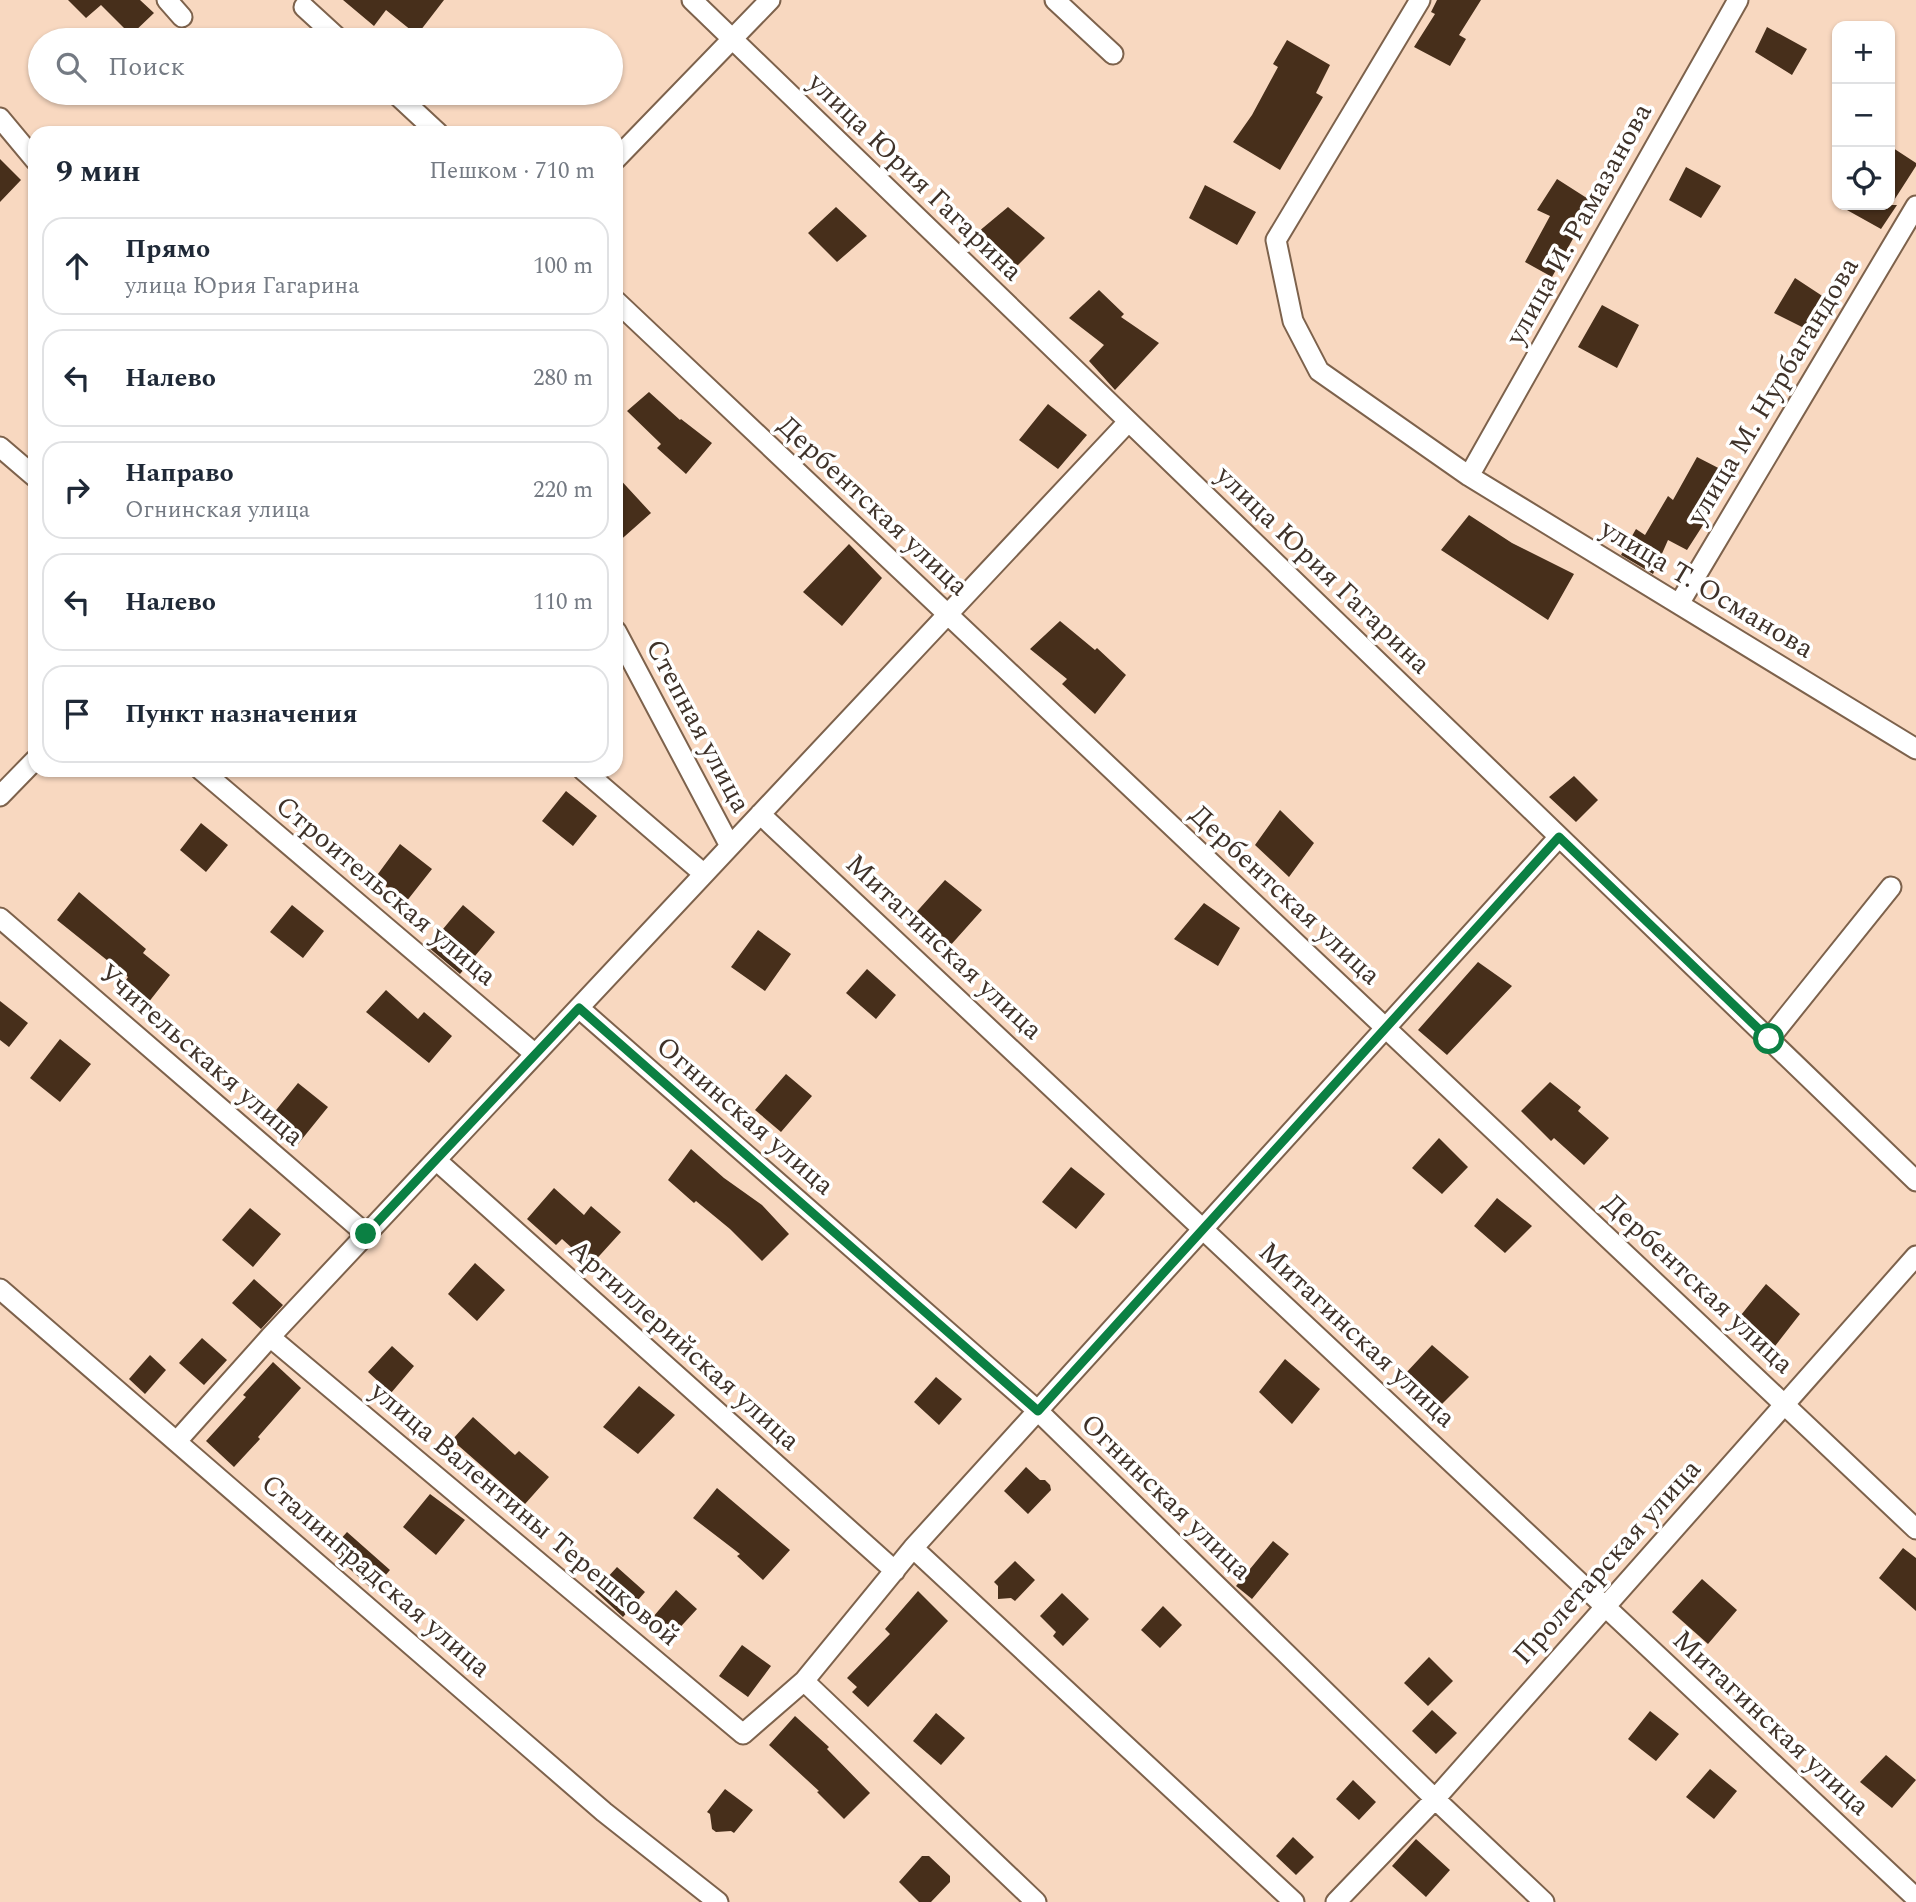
<!DOCTYPE html>
<html lang="ru">
<meta charset="utf-8">
<style>
:root{--surface:#fff;--page:#f6f6f7;--text:#1f2937;--muted:#747a83;--line:#e0e1e3}
body{margin:0;font-family:Spectral,serif;background:var(--page);color:var(--text)}
.controls{position:absolute;right:21px;top:21px;display:grid;overflow:hidden;border-radius:14px;box-shadow:0 2px 5px #0004}
.controls button{width:63px;height:63px;display:grid;place-items:center;padding:0;border:0;border-bottom:2px solid var(--line);background:var(--surface);color:var(--text);font:35px sans-serif}
.stop{position:absolute;width:21px;height:21px;margin:-16px;border:5px solid #0b8043;border-radius:50%;background:#fff}
.stop.end{background:#0b8043;border-color:#fff;box-shadow:0 2px 7px #0008}
.list{margin:0;padding:0;list-style:none}
h2{display:flex;justify-content:space-between;align-items:center;height:91px;margin:0;padding:0 28px;font-size:30px}
h2 small{font-size:23px;font-weight:400;color:var(--muted)}
.list li{display:grid;grid-template-columns:46px 1fr auto;gap:21px;align-items:center;box-sizing:border-box;height:98px;margin:0 14px 14px;padding:0 14px;border:2px solid var(--line);border-radius:21px}
.list b{display:block;font-size:26px;white-space:nowrap}
.list p{margin:0;font-size:23px;white-space:nowrap;color:var(--muted)}
.list em{font-size:23px;font-style:normal;color:var(--muted)}
.icon{flex:none;width:38px;height:38px;fill:none;stroke:currentColor;stroke-width:2;stroke-linecap:round;stroke-linejoin:round}
.map{position:relative;flex:none;width:1916px;height:1902px;overflow:hidden}
.search{position:absolute;background:var(--surface);box-shadow:0 2px 5px #0004;left:28px;top:28px;width:595px;height:77px;display:flex;align-items:center;gap:18px;box-sizing:border-box;padding:0 24px;border-radius:38px;color:var(--muted);font-size:26px}
.panel{position:absolute;background:var(--surface);box-shadow:0 2px 5px #0004;left:28px;top:126px;width:595px;height:651px;border-radius:21px}
.map>svg:first-child{display:block}
.building{fill:#472f1b}
.lines{fill:none;stroke-linecap:round;stroke-linejoin:round}
.street-casing{stroke:#7d624c;stroke-width:23}
.street{stroke:#fff;stroke-width:19}
.route{stroke:#0b8043;stroke-width:9}
.labels{text-anchor:middle;dominant-baseline:central;stroke-width:7;stroke-linejoin:round;paint-order:stroke}
.street-label{font-size:28px;fill:#3f3229;stroke:#fff}
</style>
<div class="map">
<svg width="1916" height="1902" viewBox="0 0 1916 1902">
<rect width="100%" height="100%" fill="#f8d8c0"/>
<path class="building" d="M68,0H140L154,13L131,35L101,5L86,18Z
M343,0H444L417,35L386,10L374,26Z
M1437,0H1481L1459,35L1466,39L1450,66L1414,47L1435,14L1431,12Z
M1767,27L1807,49L1792,75L1755,52Z
M1287,40L1330,65L1316,93L1323,97L1280,170L1233,142L1252,115L1278,67L1273,64Z
M1890,146L1916,163V166L1891,205H1897L1881,229L1838,205H1890Z
M0,159L21,180L0,202Z
M1686,167L1721,186L1701,218L1669,200Z
M1557,179L1593,202L1552,277L1525,262L1550,216L1537,210Z
M1205,185L1256,212L1237,245L1189,218Z
M836,207L867,236L837,262L808,233Z
M1008,207L1045,238L1013,270L972,237Z
M1795,278L1830,301L1812,332L1774,313Z
M1099,290L1124,314L1121,317L1159,343L1115,390L1089,361L1104,345L1069,318Z
M1602,305L1639,325L1617,368L1578,347Z
M649,392L680,420L681,419L712,443L686,474L657,448L661,444L627,411Z
M1048,404L1087,435L1058,469L1019,440Z
M1697,457L1730,474L1701,520L1705,522L1687,550L1668,540L1653,574L1621,555L1636,529L1645,535L1668,496L1673,500Z
M616,475L651,513L616,544Z
M1469,515L1512,543L1574,574L1548,620L1441,550Z
M849,544L882,578L842,626L803,592Z
M1060,621L1095,650L1097,648L1126,675L1095,714L1062,684L1067,679L1030,649Z
M1574,776L1598,800L1576,822L1549,797Z
M566,791L597,816L573,846L542,821Z
M1280,810L1314,843L1289,877L1255,845Z
M201,823L228,845L206,872L180,850Z
M400,844L432,869L406,902L375,878Z
M945,880L982,910L949,947L912,917Z
M79,892L146,949L143,953L170,975L148,1003L124,983L128,977L57,920Z
M1204,903L1240,928L1218,966L1174,939Z
M292,905L324,931L303,958L270,932Z
M463,905L495,932L460,974L428,947Z
M758,930L791,954L765,991L731,967Z
M1478,962L1512,986L1447,1055L1418,1030Z
M867,969L896,995L876,1019L846,993Z
M386,990L418,1019L424,1012L452,1036L429,1063L366,1012Z
M0,1001L28,1023L9,1047L0,1040Z
M60,1039L91,1064L60,1102L30,1078Z
M786,1074L812,1096L781,1132L755,1110Z
M1550,1082L1581,1107L1578,1111L1609,1138L1584,1165L1554,1138L1551,1141L1521,1111Z
M298,1083L328,1107L298,1144L268,1120Z
M1439,1138L1468,1167L1442,1194L1412,1168Z
M691,1149L724,1178L762,1205L789,1234L762,1261L730,1229L696,1201L694,1203L668,1180Z
M1071,1167L1105,1194L1076,1229L1042,1202Z
M554,1188L584,1215L591,1206L621,1232L591,1265L562,1239L556,1245L527,1219Z
M1497,1198L1532,1226L1505,1253L1474,1226Z
M250,1208L281,1234L253,1267L222,1240Z
M475,1263L505,1290L477,1321L448,1294Z
M254,1279L283,1305L261,1329L232,1303Z
M1766,1284L1800,1314L1772,1350L1737,1320Z
M202,1338L227,1360L204,1385L179,1363Z
M1432,1345L1469,1377L1441,1405L1405,1374Z
M392,1346L414,1366L391,1393L368,1372Z
M150,1355L166,1370L145,1394L129,1379Z
M1285,1359L1320,1389L1292,1424L1259,1392Z
M273,1362L301,1388L258,1437L260,1439L234,1467L206,1441L246,1397L243,1395Z
M936,1377L962,1399L939,1425L914,1402Z
M639,1386L675,1415L638,1454L603,1427Z
M473,1417L515,1455L519,1451L549,1477L525,1504L452,1440Z
M1026,1467L1040,1480H1045L1050,1485L1051,1490L1028,1514L1004,1491Z
M717,1488L790,1550L763,1580L737,1556L740,1554L693,1518Z
M430,1494L465,1520L436,1555L403,1527Z
M347,1532L390,1570L373,1590L330,1551Z
M1273,1541L1289,1554L1252,1599L1236,1586Z
M1903,1548L1916,1558V1611L1879,1578Z
M1015,1561L1035,1580L1015,1601L1011,1598L998,1599V1586L994,1582Z
M617,1567L645,1592L623,1617L595,1591Z
M1702,1579L1737,1610L1708,1644L1672,1612Z
M676,1590L697,1609L673,1635L653,1617Z
M918,1591L948,1621L868,1707L852,1692L857,1687L847,1678L890,1634L885,1629Z
M1062,1593L1089,1619L1063,1646L1053,1636L1056,1632L1040,1616Z
M1163,1606L1182,1625L1160,1648L1141,1630Z
M742,1645L771,1666L748,1697L719,1676Z
M1429,1657L1453,1681L1428,1706L1404,1683Z
M1432,1710L1457,1733L1436,1754L1412,1731Z
M1650,1711L1679,1734L1656,1761L1628,1739Z
M936,1713L965,1738L941,1765L913,1741Z
M795,1716L829,1747L827,1749L870,1793L844,1819L817,1792L819,1791L769,1745Z
M1886,1755L1916,1780L1892,1808L1860,1782Z
M1710,1769L1737,1791L1714,1819L1686,1797Z
M1353,1780L1376,1802L1359,1820L1336,1799Z
M725,1789L753,1810L734,1833L731,1831L716,1832L712,1829L710,1814L707,1812Z
M1293,1837L1314,1857L1296,1875L1276,1856Z
M1416,1839L1450,1870L1426,1897L1392,1866Z
M922,1856H929L950,1876V1882L931,1902H919L899,1882Z"/>
<g class="lines">
<g class="street-casing">
<path id="street" d="M167,0L182,17
M692,0L1916,1181
M1055,0L1113,54
M1420,0L1276,240L1293,321L1319,371L1469,476L1916,749
M304,7L340,40
M395,93L438,133
M0,118L35,160
M616,159L770,0
M616,301L1916,1529
M0,447L35,477
M1469,476L1738,0
M1679,604L1916,206
M616,631L730,846
M201,770L535,1054
M583,770L704,874
M0,796L35,760
M760,814L1916,1898
M0,918L366,1234
M579,1008L1038,1411L1435,1799L1544,1902
M1769,1039L1891,887
M436,1160L895,1571
M0,1289L604,1812L718,1902
M270,1337L743,1734L804,1681L913,1548L1559,837
M177,1441L270,1337L1128,422
M913,1548L1294,1902
M804,1681L1036,1902
M1336,1902L1435,1799L1916,1256"/>
</g>
<use href="#street" class="street"/>
</g>
<g class="lines">
<path class="route" d="M366,1234L579,1008L1038,1411L1559,837L1769,1039"/>
</g>
<g class="labels">
<g class="street-label">
<text transform="translate(915 177) rotate(44)">улица Юрия Гагарина</text>
<text transform="translate(1579 224) rotate(-61)">улица И. Рамазанова</text>
<text transform="translate(1773 391) rotate(-59)">улица М. Нурбагандова</text>
<text transform="translate(873 506) rotate(43)">Дербентская улица</text>
<text transform="translate(1323 570) rotate(44)">улица Юрия Гагарина</text>
<text transform="translate(1707 589) rotate(31)">улица Т. Османова</text>
<text transform="translate(698 726) rotate(62)">Степная улица</text>
<text transform="translate(386 891) rotate(40)">Строительская улица</text>
<text transform="translate(1285 895) rotate(43)">Дербентская улица</text>
<text transform="translate(944 947) rotate(43)">Митагинская улица</text>
<text transform="translate(201 1055) rotate(41)">Учительскакя улица</text>
<text transform="translate(745 1116) rotate(41)">Огнинская улица</text>
<text transform="translate(1698 1284) rotate(43)">Дербентская улица</text>
<text transform="translate(1357 1335) rotate(43)">Митагинская улица</text>
<text transform="translate(684 1345) rotate(42)">Артиллерийская улица</text>
<text transform="translate(1166 1497) rotate(44)">Огнинская улица</text>
<text transform="translate(525 1514) rotate(40)">улица Валентины Терешковой</text>
<text transform="translate(1607 1562) rotate(-48)">Пролетарская улица</text>
<text transform="translate(376 1576) rotate(41)">Сталинградская улица</text>
<text transform="translate(1771 1723) rotate(43)">Митагинская улица</text>
</g>
</g>
</svg>
<div class="controls">
<button>+</button>
<button>−</button>
<button><svg class="icon" aria-label="locate" viewBox="0 0 24 24"><circle cx="12" cy="12" r="6"/><path d="M12 2v4M12 18v4M2 12h4M18 12h4"/></svg></button>
</div>
<div class="stop" style="left:1769px;top:1039px"></div>
<div class="stop end" style="left:366px;top:1234px"></div>
<div class="search"><svg class="icon" aria-label="search" viewBox="0 0 24 24"><circle cx="10" cy="10" r="6"/><path d="M15 15l6 6"/></svg>Поиск</div>
<section class="panel">
<h2>9 мин<small>Пешком · 710 m</small></h2>
<ul class="list">
<li><svg class="icon" aria-label="ahead" viewBox="0 0 24 24"><path d="M12 20V5M6 11l6-6 6 6"/></svg><div><b>Прямо</b><p>улица Юрия Гагарина</p></div><em>100 m</em></li>
<li><svg class="icon" aria-label="left" viewBox="0 0 24 24"><path d="M17 20v-9H6M10 6l-5 5 5 5"/></svg><div><b>Налево</b></div><em>280 m</em></li>
<li><svg class="icon" aria-label="right" viewBox="0 0 24 24"><path d="M7 20v-9h11M14 6l5 5-5 5"/></svg><div><b>Направо</b><p>Огнинская улица</p></div><em>220 m</em></li>
<li><svg class="icon" aria-label="left" viewBox="0 0 24 24"><path d="M17 20v-9H6M10 6l-5 5 5 5"/></svg><div><b>Налево</b></div><em>110 m</em></li>
<li><svg class="icon" aria-label="arrive" viewBox="0 0 24 24"><path d="M6 21V4h12l-3 4 3 4H6"/></svg><div><b>Пункт назначения</b></div></li>
</ul>
</section>
</div>
